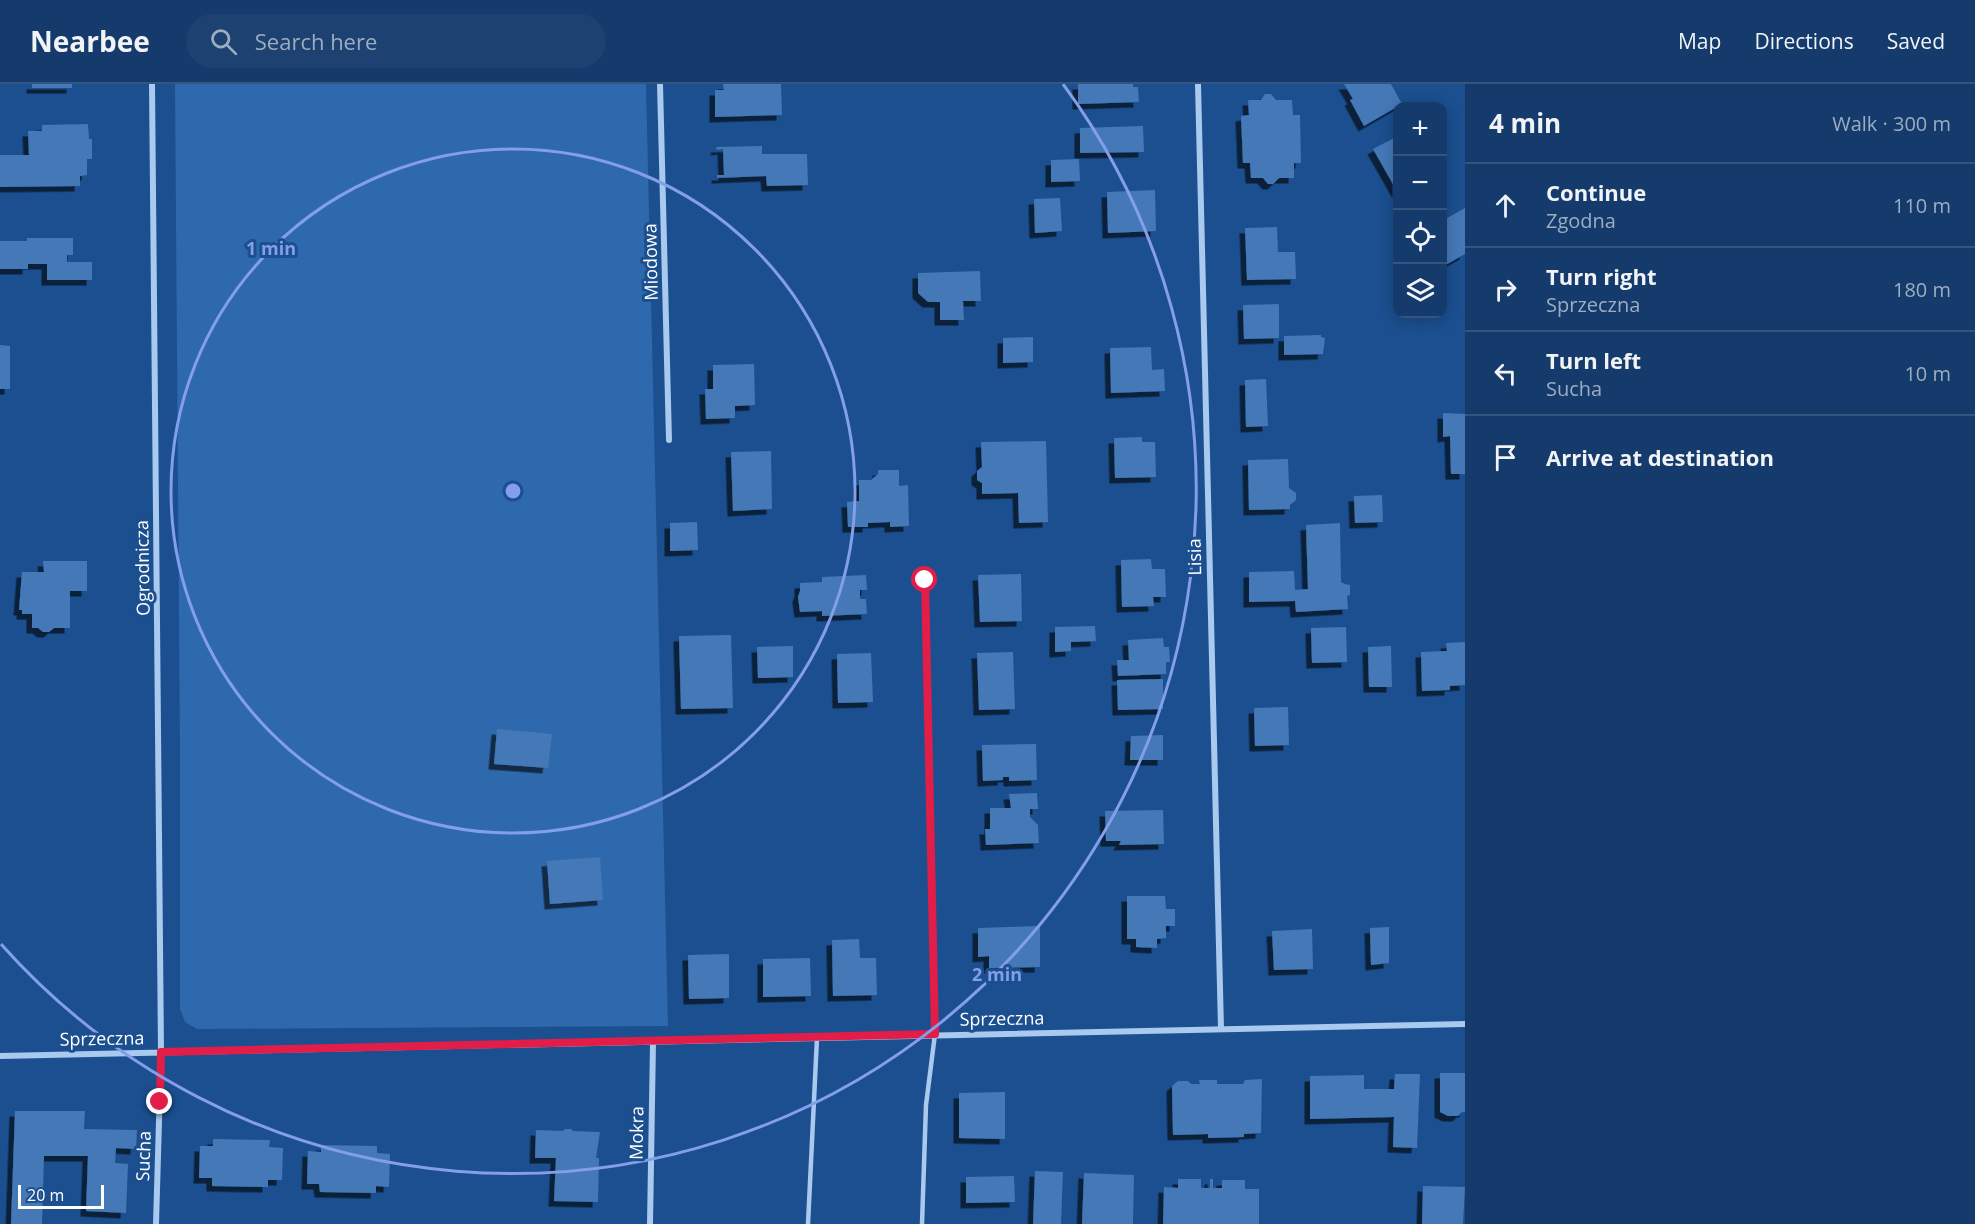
<!DOCTYPE html>
<meta charset="utf-8">
<style>
:root{--surface:#143b6b;--page:#1d4271;--text:#f1f3f6;--muted:#9dadc1;--line:#33557e}
body{margin:0;font-family:"Open Sans",sans-serif;background:var(--page);color:var(--text)}
.controls{position:absolute;right:18px;top:18px;display:grid;overflow:hidden;border-radius:12px;box-shadow:0 3px 15px #0003}
.controls button{width:54px;height:54px;display:grid;place-items:center;padding:0;border:0;border-bottom:2px solid var(--line);background:var(--surface);color:var(--text);font:30px sans-serif}
.scale{position:absolute;left:18px;bottom:15px;width:86px;box-sizing:border-box;padding-left:6px;border:3px solid #fff;border-top:0;font-size:16px;line-height:21px;white-space:nowrap;color:#fff;-webkit-text-stroke:4px #1b4f8f;paint-order:stroke}
.stop{position:absolute;width:18px;height:18px;margin:-14px;border:4px solid #e11d48;border-radius:50%;background:#fff}
.stop.end{background:#e11d48;border-color:#fff;box-shadow:0 2px 6px #0008}
.list{margin:0;padding:0;list-style:none}
h2{display:flex;justify-content:space-between;align-items:center;height:78px;margin:0;padding:0 24px;font-size:26px}
h2 small{font-size:20px;font-weight:400;color:var(--muted)}
.list li{display:grid;grid-template-columns:39px 1fr auto;gap:18px;align-items:center;box-sizing:border-box;height:84px;padding:0 24px;border-top:2px solid var(--line)}
.list b{display:block;font-size:22px;white-space:nowrap}
.list p{margin:0;font-size:20px;white-space:nowrap;color:var(--muted)}
.list em{font-size:20px;font-style:normal;color:var(--muted)}
.icon{flex:none;width:33px;height:33px;fill:none;stroke:currentColor;stroke-width:2;stroke-linecap:round;stroke-linejoin:round}
.map{position:relative;flex:none;width:1465px;height:1140px;overflow:hidden}
header{display:flex;align-items:center;gap:36px;box-sizing:border-box;height:84px;padding:0 30px;background:var(--surface);border-bottom:2px solid var(--line)}
header strong{font-size:28px}
nav{display:flex;gap:33px;margin-inline-start:auto;font-size:21px}
.search{width:420px;height:54px;background:var(--page);display:flex;align-items:center;gap:15px;box-sizing:border-box;padding:0 21px;border-radius:33px;color:var(--muted);font-size:22px}
main{display:flex}
aside{flex:1;background:var(--surface)}
.map>svg:first-child{display:block}
.green{fill:#2e69ad}
.building{fill:#4478b7;filter:url(#shadow)}
.lines{fill:none;stroke-linecap:round;stroke-linejoin:round}
.lane{stroke:#a9c9ee;stroke-width:4.5}
.street{stroke:#a9c9ee;stroke-width:6}
.route{stroke:#e11d48;stroke-width:8}
.ring{fill:none;stroke:#839eea;stroke-width:3}
.labels{text-anchor:middle;dominant-baseline:central;stroke-width:6;stroke-linejoin:round;paint-order:stroke}
.street-label{font-size:18px;fill:#fff;stroke:#1b4f8f}
.centre{fill:#839eea;stroke:#1b4f8f;stroke-width:3}
.ring-label{font-size:18px;text-anchor:middle;font-weight:bold;fill:#839eea;stroke:#1b4f8f;stroke-width:6;stroke-linejoin:round;paint-order:stroke}
</style>
<header>
<strong>Nearbee</strong>
<div class="search"><svg class="icon" aria-label="search" viewBox="0 0 24 24"><circle cx="10" cy="10" r="6"/><path d="M15 15l6 6"/></svg>Search here</div>
<nav><a>Map</a><a>Directions</a><a>Saved</a></nav>
</header>
<main>
<div class="map">
<svg width="1465" height="1140" viewBox="0 0 1465 1140">
<defs>
<filter id="shadow"><feDropShadow dx="-5.5" dy="5.5" stdDeviation="0" flood-color="#0009"/></filter>
</defs>
<rect width="100%" height="100%" fill="#1b4f8f"/>
<path class="green" d="M175,0H646L668,942L197,945L185,938L180,925V672Z"/>
<path class="building" d="M32,0H72V4H32Z
M723,0H781L782,31L715,33V6H724Z
M1078,0H1133V3H1138L1139,18L1078,20Z
M1344,0H1391L1402,20L1364,42L1350,16L1353,15Z
M1265,10H1271L1276,16H1292L1293,31H1300L1301,79H1294V94H1279L1273,100H1268L1263,94H1251L1250,79H1243L1241,32L1249,31L1248,16H1261Z
M88,40L89,55H92V75H87V91L80,92V102L0,103V71H29L28,47H42V41Z
M1143,42L1144,68L1080,69V44Z
M1398,52V109L1373,65Z
M762,62V70H807L808,101L767,102L766,92L717,94V91H724L723,65L717,66L716,63Z
M1079,75L1080,97L1051,98V76Z
M1155,106L1156,147L1108,149L1107,108Z
M1060,114L1062,147L1035,149L1034,115Z
M1465,124V170L1442,183V137Z
M1277,143L1278,168H1295L1296,195L1247,196L1245,144Z
M27,154H73V171H67V178H92V196H47V180H28V185H0V157H27Z
M980,187L981,217H963L964,236H940V218H928L918,209V189Z
M1279,220V254L1244,255L1243,221Z
M1321,251V253L1325,254L1323,270L1284,271V252Z
M1033,253V278L1003,279V254Z
M0,261L10,262V305H0Z
M1151,263L1152,286L1164,285L1165,307L1111,309L1110,264Z
M754,280L755,321L735,322V334L706,335L705,305H713V281Z
M1266,295L1268,342L1246,343L1245,296Z
M1443,329L1465,330V390H1451L1450,352L1443,353Z
M1142,353V358H1155L1156,393L1115,394L1114,354Z
M1046,357L1048,438L1019,439L1018,409L982,410V399L977,396V387L982,383L981,358Z
M771,367L772,425L733,427L731,368Z
M1288,375L1289,404L1296,409V416L1290,421V425L1249,426L1248,376Z
M878,386H899V402L908,401L909,442L890,443V438L868,439V443H848L847,418L859,417V396H871L878,390Z
M1382,411L1383,438L1355,439L1354,412Z
M697,438L698,466L670,467V439Z
M1340,439L1341,498L1345,500L1350,501V511L1347,512L1348,525L1296,528L1295,517L1249,518V488L1294,487L1295,506L1308,505L1306,441Z
M1151,475L1152,485H1165L1166,513H1153L1154,522L1122,523L1121,476Z
M43,477H87V507H70V544H54L49,548H43L38,544H32V530H22V526H19L22,488H44Z
M1021,490L1022,537L980,538L978,491Z
M866,491L867,506H860V515H866L867,530L822,532V527L800,528L798,513L800,507V499L822,498V493Z
M1095,542L1096,557L1071,558V567L1055,568V543Z
M1346,543L1347,578L1312,579L1311,544Z
M731,551L733,624L681,625L679,552Z
M1163,554L1164,563H1169L1170,578H1166V590L1118,592L1117,576H1129L1128,556Z
M1465,558V601L1450,602V606L1422,607L1421,568L1447,567L1446,559Z
M793,562V593L758,594L757,563Z
M1391,562L1392,603H1369L1368,563Z
M1013,568L1015,625L979,626L977,569Z
M871,569L873,618L838,619L837,570Z
M1163,595V625L1118,626L1117,596Z
M1288,623L1289,661L1255,662L1254,624Z
M497,645L552,650L548,684L494,680Z
M1163,651V676H1130L1131,652Z
M1036,660L1037,696L1009,697V693H1003V696L983,697L982,661Z
M1037,709L1038,725H1030V733L1038,741L1039,759L986,761L985,745H990V724H1011L1009,710Z
M1163,726L1164,760L1119,761L1121,757H1106L1105,727Z
M600,773L603,816L550,820L547,777Z
M1127,812H1165L1166,825H1175V842H1166V854L1157,855V864L1136,863V855H1127Z
M1040,842V883L989,884V872L978,873V844Z
M1389,843V879L1371,881L1370,844Z
M1312,845L1313,885L1274,886L1272,847Z
M859,855L860,874H876L877,911L833,912L832,856Z
M729,870V914L689,915L688,871Z
M810,874L811,912L763,913V875Z
M1440,989H1465V1028H1462L1458,1032H1448L1440,1028Z
M1395,990H1420L1417,1064L1393,1063L1394,1033L1310,1035V992L1364,991V1005H1394Z
M1262,995L1261,1049L1244,1050V1053L1208,1054V1050L1173,1051L1172,1002L1178,997H1188L1191,1000H1200L1199,996H1217V1000H1243L1245,996Z
M1005,1008V1055L959,1054V1009Z
M15,1027H85L84,1045L137,1046L136,1065L116,1064L115,1079L128,1080L126,1129L86,1127L88,1072H44L42,1140H11Z
M565,1045H571L573,1047L600,1048L596,1074H599L598,1118L554,1117L556,1074H535L536,1046L563,1047Z
M213,1055L270,1056L269,1063L283,1064L282,1096H268V1103L212,1102V1094H199L200,1062H213Z
M321,1061L377,1062V1069L390,1070L389,1103L376,1102V1109L320,1108L319,1100H307L308,1067L321,1068Z
M1035,1087L1063,1088L1061,1140H1033Z
M1084,1089L1134,1091L1133,1140H1082Z
M1014,1092L1015,1118L966,1119V1093Z
M1178,1095H1201V1104H1210V1095H1213V1104H1222V1096H1245V1105H1259V1140H1163L1164,1103L1178,1104Z
M1423,1102L1465,1103L1463,1140H1422Z"/>
<g class="lines">
<path class="lane" d="M808,1140L817,954
M922,1140L926,1021L935,950"/>
<path class="street" d="M152,0L161,968L156,1140
M660,0L669,356
M1198,0L1221,945
M925,496L935,950
M0,972L1465,940
M650,1140L653,958"/>
</g>
<g class="lines">
<path class="route" d="M160,1018L161,968L935,950L925,496"/>
</g>
<g class="ring">
<circle cx="513" cy="407" r="342"/>
<path d="M1063 0A684 684 0 0 1 1 860"/>
</g>
<g class="labels">
<g class="street-label">
<text transform="translate(650 178) rotate(-91)">Miodowa</text>
<text transform="translate(1194 473) rotate(-91)">Lisia</text>
<text transform="translate(142 484) rotate(-91)">Ogrodnicza</text>
<text transform="translate(1002 934) rotate(-1)">Sprzeczna</text>
<text transform="translate(102 954) rotate(-1)">Sprzeczna</text>
<text transform="translate(636 1049) rotate(-89)">Mokra</text>
<text transform="translate(143 1072) rotate(-88)">Sucha</text>
</g>
</g>
<circle cx="513" cy="407" r="9" class="centre"/>
<g class="ring-label">
<text x="271" y="171">1 min</text>
<text x="997" y="897">2 min</text>
</g>
</svg>
<div class="controls">
<button>+</button>
<button>−</button>
<button><svg class="icon" aria-label="locate" viewBox="0 0 24 24"><circle cx="12" cy="12" r="6"/><path d="M12 2v4M12 18v4M2 12h4M18 12h4"/></svg></button>
<button><svg class="icon" aria-label="layers" viewBox="0 0 24 24"><path d="M12 4l9 5-9 5-9-5zM3 14l9 5 9-5"/></svg></button>
</div>
<div class="scale">20 m</div>
<div class="stop" style="left:925px;top:496px"></div>
<div class="stop end" style="left:160px;top:1018px"></div>
</div>
<aside>
<h2>4 min<small>Walk · 300 m</small></h2>
<ul class="list">
<li><svg class="icon" aria-label="ahead" viewBox="0 0 24 24"><path d="M12 20V5M6 11l6-6 6 6"/></svg><div><b>Continue</b><p>Zgodna</p></div><em>110 m</em></li>
<li><svg class="icon" aria-label="right" viewBox="0 0 24 24"><path d="M7 20v-9h11M14 6l5 5-5 5"/></svg><div><b>Turn right</b><p>Sprzeczna</p></div><em>180 m</em></li>
<li><svg class="icon" aria-label="left" viewBox="0 0 24 24"><path d="M17 20v-9H6M10 6l-5 5 5 5"/></svg><div><b>Turn left</b><p>Sucha</p></div><em>10 m</em></li>
<li><svg class="icon" aria-label="arrive" viewBox="0 0 24 24"><path d="M6 21V4h12l-3 4 3 4H6"/></svg><div><b>Arrive at destination</b></div></li>
</ul>
</aside>
</main>
